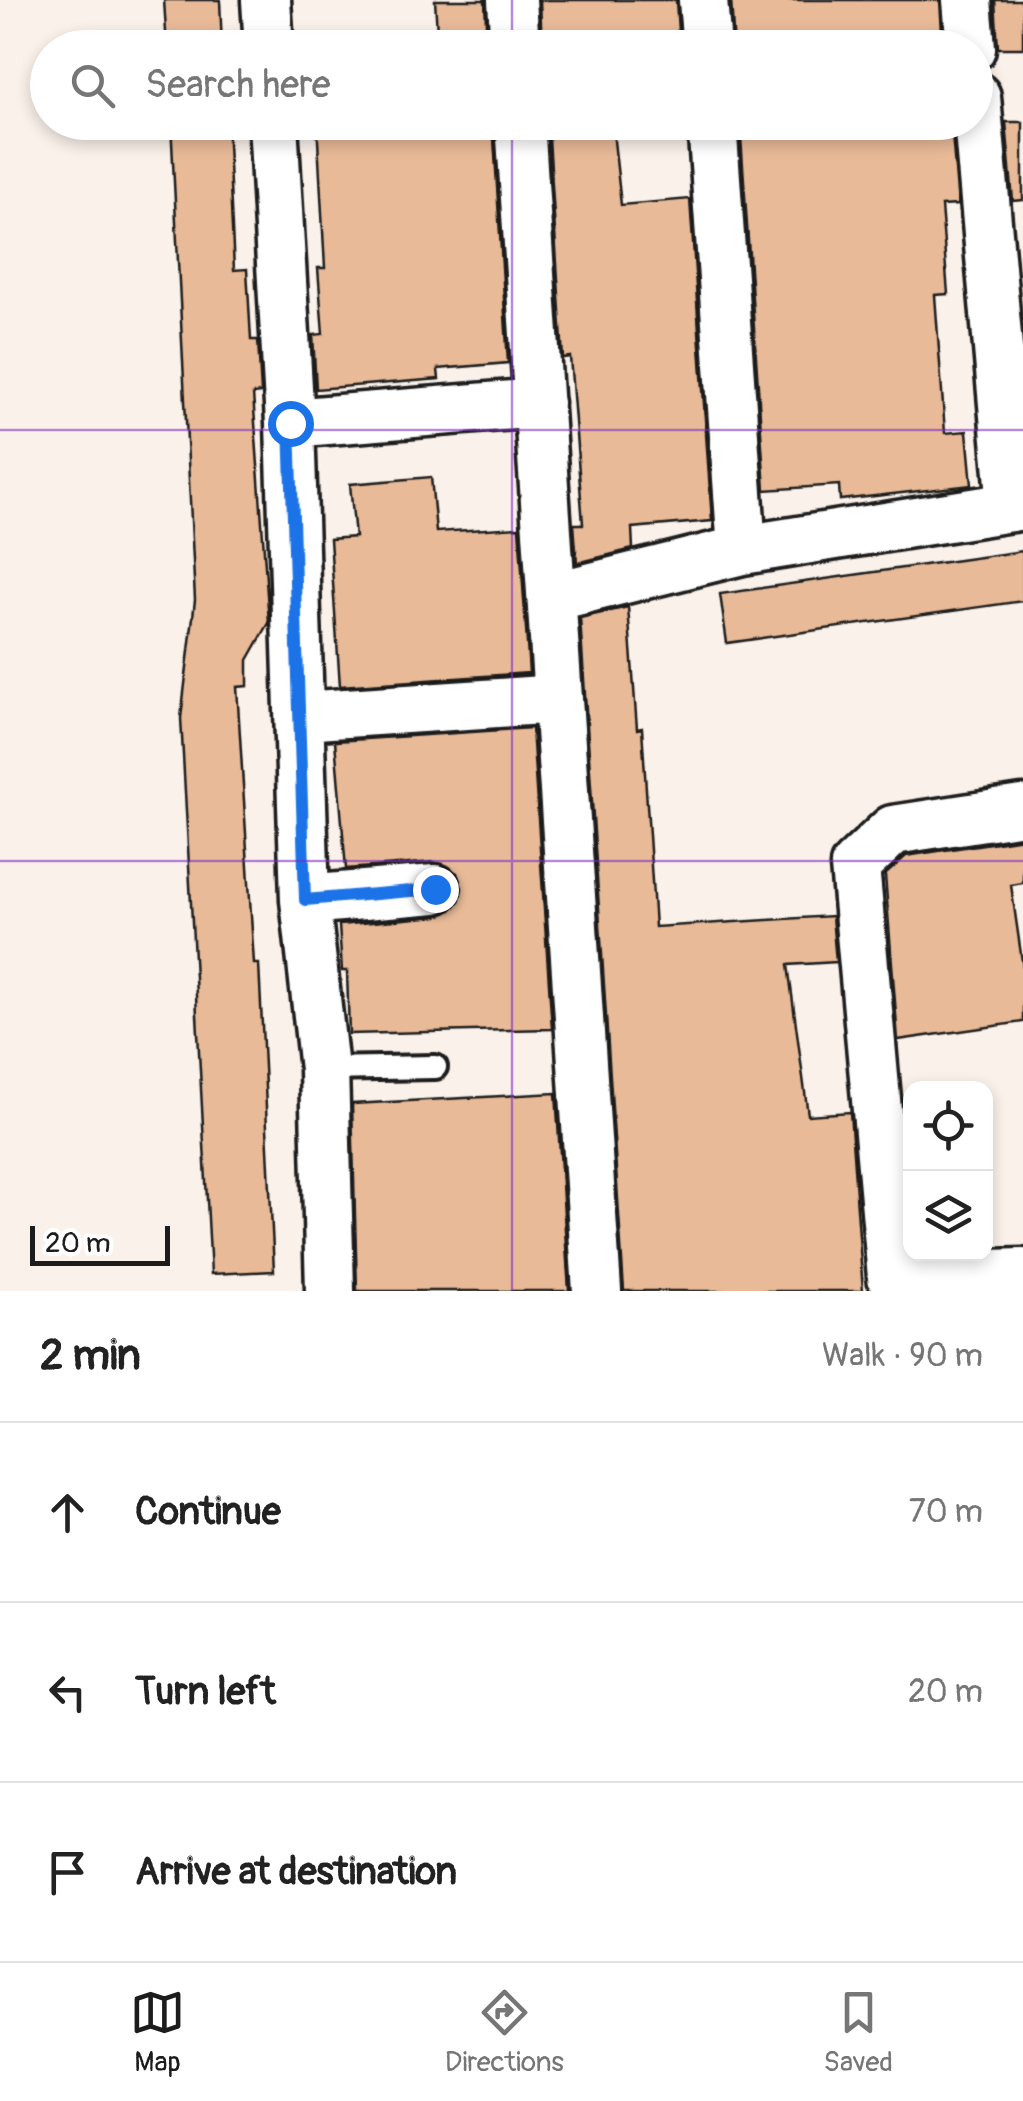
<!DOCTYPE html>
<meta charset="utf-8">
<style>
:root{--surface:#fff;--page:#f6f6f6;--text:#222;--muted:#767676;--line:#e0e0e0;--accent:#1c1c1c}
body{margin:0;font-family:Pangolin,sans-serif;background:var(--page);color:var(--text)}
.controls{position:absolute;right:30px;bottom:30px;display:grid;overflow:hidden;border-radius:20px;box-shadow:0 5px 15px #0003}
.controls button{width:90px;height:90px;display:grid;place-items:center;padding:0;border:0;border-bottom:2px solid var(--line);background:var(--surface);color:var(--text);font:50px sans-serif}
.scale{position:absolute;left:30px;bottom:25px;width:140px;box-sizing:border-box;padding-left:10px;border:5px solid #1c1c1c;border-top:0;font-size:28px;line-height:35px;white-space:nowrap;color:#1c1c1c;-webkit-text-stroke:8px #fff;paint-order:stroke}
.stop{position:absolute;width:30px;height:30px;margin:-22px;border:8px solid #1a73e8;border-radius:50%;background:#fff}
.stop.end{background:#1a73e8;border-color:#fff;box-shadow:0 2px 10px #0008}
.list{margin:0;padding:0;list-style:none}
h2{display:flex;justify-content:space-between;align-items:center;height:130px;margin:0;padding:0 40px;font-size:42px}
h2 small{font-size:32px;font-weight:400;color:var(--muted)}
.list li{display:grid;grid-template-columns:65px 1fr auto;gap:30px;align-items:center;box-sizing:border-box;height:180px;padding:0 40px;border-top:2px solid var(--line)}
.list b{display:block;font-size:38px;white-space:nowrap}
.list em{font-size:32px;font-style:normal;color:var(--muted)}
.icon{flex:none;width:55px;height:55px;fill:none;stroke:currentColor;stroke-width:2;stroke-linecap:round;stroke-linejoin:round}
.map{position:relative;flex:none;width:1023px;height:1291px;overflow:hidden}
.search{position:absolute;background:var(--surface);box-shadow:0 5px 15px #0003;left:30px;right:30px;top:30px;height:110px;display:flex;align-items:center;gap:25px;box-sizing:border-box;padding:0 35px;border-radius:55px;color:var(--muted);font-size:38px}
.sheet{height:670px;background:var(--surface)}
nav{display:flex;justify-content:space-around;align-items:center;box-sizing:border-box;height:140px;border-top:2px solid var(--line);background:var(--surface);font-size:28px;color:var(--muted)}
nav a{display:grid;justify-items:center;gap:5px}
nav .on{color:var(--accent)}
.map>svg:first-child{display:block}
.building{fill:#e8ba98;stroke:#1c1c1c;stroke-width:2.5}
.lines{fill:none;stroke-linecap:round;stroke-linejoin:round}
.service-casing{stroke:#1c1c1c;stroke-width:30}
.minor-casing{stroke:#1c1c1c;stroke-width:55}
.service{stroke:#fff;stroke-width:22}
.minor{stroke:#fff;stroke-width:48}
.route{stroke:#1a73e8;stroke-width:12}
.grid{fill:none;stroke:#7b2cbf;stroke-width:2.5;stroke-opacity:0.55}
</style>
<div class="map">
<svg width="1023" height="1291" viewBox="0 0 1023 1291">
<rect width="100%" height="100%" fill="#faf1ea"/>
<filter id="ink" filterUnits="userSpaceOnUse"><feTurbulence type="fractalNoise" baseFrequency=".01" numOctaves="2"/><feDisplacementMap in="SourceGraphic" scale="20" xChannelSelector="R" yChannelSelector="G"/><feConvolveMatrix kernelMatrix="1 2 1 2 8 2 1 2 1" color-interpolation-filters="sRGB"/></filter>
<g filter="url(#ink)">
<path class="building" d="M164,0H220L222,48H167Z
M435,0H485L487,48H438Z
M540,0H676L679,48H542Z
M731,0H940L943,48H734Z
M995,0H1023V48H998Z
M171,122H227L234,270L247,269L251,340H258L261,393L253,394L269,623L248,660V686L237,687L254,964H259L274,1271L211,1274L181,718L195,600Z
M317,122H493L508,363L438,369L439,379L316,389L313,335L323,334L318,268H325Z
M548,122H612L621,205L690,199L712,521L632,528L633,549L577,563L574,524H583L570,357L563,358Z
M740,122H951L958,205L941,206L948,294L935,295L945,433L967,431L972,485L840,500L839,485L765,490Z
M1006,122H1023V200L1013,201Z
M431,477L436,532L519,527L529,673L340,686L330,539L355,537L350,484Z
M1023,551V601L727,643L720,594Z
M628,607L637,729L642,728L655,927L832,916L836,962L788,965L808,1115L850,1112L863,1291H624L580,618Z
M532,728L552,1029L349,1034L347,971H342L339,925L438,916L459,902L462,888L457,873L434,862L346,869L335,741Z
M1023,838V883L1011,885L1023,968V1022L898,1040L885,875L906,856Z
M556,1093L569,1291H357L352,1104Z"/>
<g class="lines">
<g class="service-casing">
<path id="service" d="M324,1069L435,1067"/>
</g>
<g class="minor-casing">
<path id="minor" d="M266,0L269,48
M512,0L515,48
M703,0L707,48
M967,0L971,48
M976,97L1012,507
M273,122L290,423L305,900L324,1069L330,1291
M520,122L597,1291
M712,122L742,550
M290,423L539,403
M552,597L742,550L1023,505
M300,716L558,699
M1023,810L893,830L855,866L892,1277L1023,1273
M305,900L435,889"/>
</g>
<use href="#service" class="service"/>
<use href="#minor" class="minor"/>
</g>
</g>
<g class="lines" filter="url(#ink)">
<path class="route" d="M290,423L305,900L435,889"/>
</g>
<path class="grid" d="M512,0V48M512,122V1291M0,430H1023M0,861H1023"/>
</svg>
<div class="controls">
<button><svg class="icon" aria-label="locate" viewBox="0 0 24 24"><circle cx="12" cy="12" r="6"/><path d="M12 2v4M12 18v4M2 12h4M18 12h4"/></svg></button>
<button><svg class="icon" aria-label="layers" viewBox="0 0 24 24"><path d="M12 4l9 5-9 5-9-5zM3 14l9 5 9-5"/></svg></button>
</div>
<div class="scale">20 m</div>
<div class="stop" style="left:290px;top:423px"></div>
<div class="stop end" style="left:435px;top:889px"></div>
<div class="search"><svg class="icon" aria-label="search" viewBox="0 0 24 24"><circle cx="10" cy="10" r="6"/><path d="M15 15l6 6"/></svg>Search here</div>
</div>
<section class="sheet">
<h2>2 min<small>Walk · 90 m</small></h2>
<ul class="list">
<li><svg class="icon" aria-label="ahead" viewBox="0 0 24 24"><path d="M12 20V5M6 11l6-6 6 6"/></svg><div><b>Continue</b></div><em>70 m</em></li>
<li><svg class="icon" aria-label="left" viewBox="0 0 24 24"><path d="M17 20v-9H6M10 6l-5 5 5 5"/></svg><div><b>Turn left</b></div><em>20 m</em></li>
<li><svg class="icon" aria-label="arrive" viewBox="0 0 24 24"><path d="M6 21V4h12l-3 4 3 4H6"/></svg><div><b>Arrive at destination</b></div></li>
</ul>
</section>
<nav>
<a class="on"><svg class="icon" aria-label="map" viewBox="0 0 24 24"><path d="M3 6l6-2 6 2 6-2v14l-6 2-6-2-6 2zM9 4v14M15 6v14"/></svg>Map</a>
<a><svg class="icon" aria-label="directions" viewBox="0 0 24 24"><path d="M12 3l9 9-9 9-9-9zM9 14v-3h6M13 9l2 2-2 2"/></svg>Directions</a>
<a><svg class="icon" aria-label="saved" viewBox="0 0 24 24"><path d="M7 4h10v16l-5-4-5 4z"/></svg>Saved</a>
</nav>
